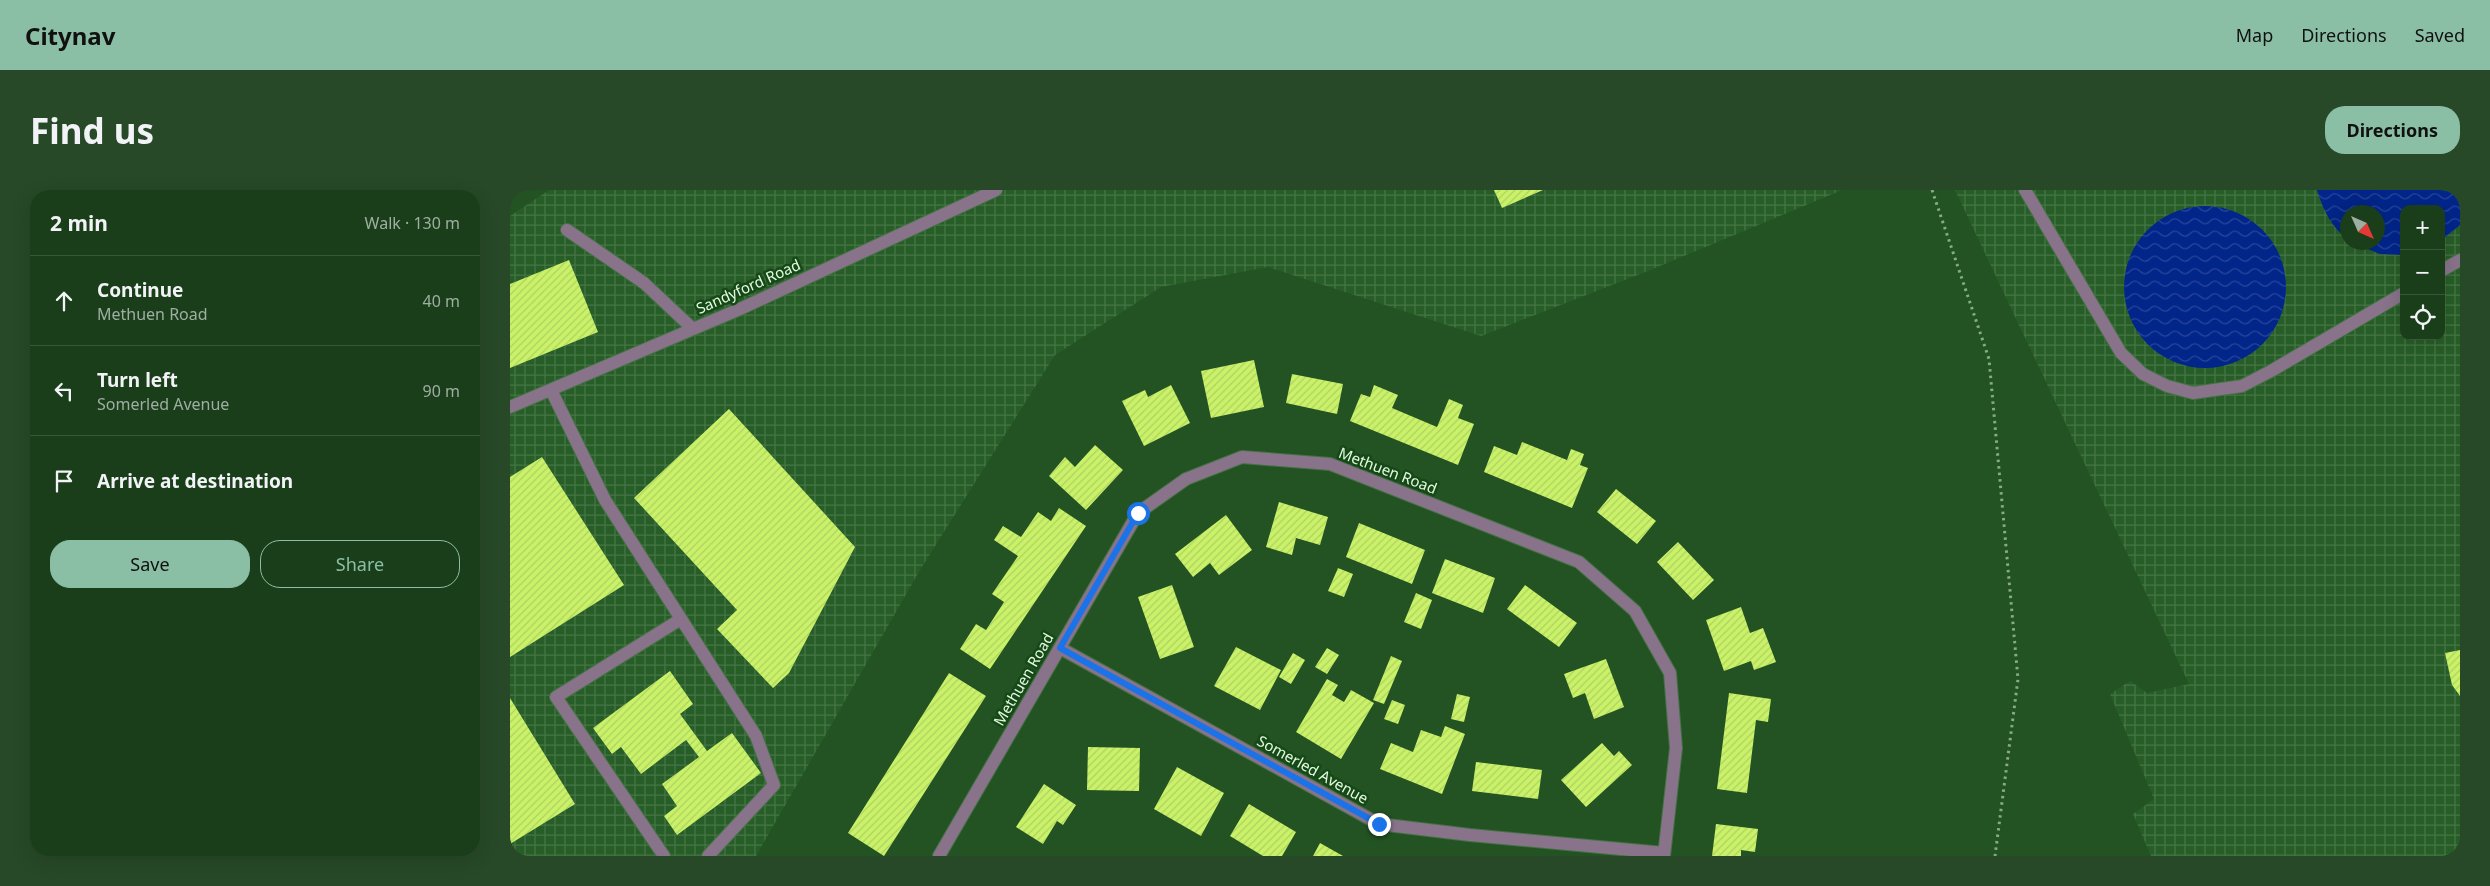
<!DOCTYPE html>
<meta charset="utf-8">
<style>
:root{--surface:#1a3e1a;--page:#274927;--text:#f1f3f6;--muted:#9faea2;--line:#385739;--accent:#8abfa5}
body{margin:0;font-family:"Noto Sans",sans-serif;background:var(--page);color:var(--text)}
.controls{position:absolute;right:15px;top:15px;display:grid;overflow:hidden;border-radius:10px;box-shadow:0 5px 20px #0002}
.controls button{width:45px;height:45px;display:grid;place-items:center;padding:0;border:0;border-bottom:1px solid var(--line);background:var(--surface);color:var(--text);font:25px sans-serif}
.compass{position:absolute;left:1830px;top:15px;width:45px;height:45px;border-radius:50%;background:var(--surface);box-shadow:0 5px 20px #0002;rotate:135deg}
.stop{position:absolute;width:15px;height:15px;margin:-11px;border:4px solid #1a73e8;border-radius:50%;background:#fff}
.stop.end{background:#1a73e8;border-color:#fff;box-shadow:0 1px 5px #0008}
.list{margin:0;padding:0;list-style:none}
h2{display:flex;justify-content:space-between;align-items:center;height:65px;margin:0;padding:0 20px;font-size:21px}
h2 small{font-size:16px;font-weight:400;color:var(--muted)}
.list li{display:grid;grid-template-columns:32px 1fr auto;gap:15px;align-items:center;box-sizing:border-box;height:90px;padding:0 20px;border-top:1px solid var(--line)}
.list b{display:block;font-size:19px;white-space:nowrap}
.list p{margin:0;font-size:16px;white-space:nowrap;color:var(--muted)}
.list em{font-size:16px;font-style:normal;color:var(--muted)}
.actions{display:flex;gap:10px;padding:15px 20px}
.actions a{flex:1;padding:11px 0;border:1px solid var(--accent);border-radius:20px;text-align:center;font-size:18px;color:var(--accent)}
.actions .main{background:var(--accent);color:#111}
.icon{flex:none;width:28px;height:28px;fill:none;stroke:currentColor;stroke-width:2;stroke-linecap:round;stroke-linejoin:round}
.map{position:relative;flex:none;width:1950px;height:666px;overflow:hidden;border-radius:20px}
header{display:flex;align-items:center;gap:30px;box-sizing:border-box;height:70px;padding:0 25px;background:var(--accent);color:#111}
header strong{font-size:24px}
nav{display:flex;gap:28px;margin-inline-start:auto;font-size:18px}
.intro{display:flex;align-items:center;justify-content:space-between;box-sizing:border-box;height:120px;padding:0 30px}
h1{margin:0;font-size:35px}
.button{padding:12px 22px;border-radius:20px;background:var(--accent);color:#111;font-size:18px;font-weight:700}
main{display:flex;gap:30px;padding:0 30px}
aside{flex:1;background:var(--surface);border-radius:20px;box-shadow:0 5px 20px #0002}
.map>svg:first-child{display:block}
.industrial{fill:url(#industrial-grid);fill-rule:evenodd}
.water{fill:url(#water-waves)}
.building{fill:url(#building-hatch)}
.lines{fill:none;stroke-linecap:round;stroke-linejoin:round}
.minor-casing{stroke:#457145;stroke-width:14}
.path{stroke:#86ab85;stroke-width:3;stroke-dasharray:2.5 4;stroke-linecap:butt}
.minor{stroke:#88738a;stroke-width:12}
.route{stroke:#1a73e8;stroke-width:6}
.labels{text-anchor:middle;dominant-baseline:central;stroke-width:5;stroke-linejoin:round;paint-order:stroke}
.street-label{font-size:15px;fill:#e1fbdf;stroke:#174818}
</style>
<header>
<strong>Citynav</strong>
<nav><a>Map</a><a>Directions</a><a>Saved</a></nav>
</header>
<div class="intro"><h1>Find us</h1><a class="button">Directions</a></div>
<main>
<aside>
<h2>2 min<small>Walk · 130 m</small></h2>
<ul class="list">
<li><svg class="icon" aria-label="ahead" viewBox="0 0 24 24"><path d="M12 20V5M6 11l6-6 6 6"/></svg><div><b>Continue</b><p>Methuen Road</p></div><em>40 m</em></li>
<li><svg class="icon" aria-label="left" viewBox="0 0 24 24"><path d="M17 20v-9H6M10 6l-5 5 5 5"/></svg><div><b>Turn left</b><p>Somerled Avenue</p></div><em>90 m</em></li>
<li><svg class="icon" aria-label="arrive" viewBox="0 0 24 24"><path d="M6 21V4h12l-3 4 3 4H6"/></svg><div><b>Arrive at destination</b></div></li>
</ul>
<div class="actions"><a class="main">Save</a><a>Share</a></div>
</aside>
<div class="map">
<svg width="1950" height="666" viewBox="0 0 1950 666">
<defs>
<pattern id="industrial-grid" width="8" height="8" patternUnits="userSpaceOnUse" patternTransform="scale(1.25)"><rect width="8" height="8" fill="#275d27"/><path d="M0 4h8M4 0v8" fill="none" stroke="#467546"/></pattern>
<pattern id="water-waves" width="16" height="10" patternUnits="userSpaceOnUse" patternTransform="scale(1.25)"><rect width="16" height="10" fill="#02258a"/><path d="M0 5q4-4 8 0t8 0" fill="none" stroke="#27469a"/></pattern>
<pattern id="building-hatch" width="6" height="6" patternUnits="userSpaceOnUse" patternTransform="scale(1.25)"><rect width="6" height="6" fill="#caf269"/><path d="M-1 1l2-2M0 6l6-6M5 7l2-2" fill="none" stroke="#afd161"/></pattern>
</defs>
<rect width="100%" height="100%" fill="#235323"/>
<path class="industrial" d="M39,0H1332L1138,81L971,146L758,77L651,97L545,165L410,380L246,666H0V26Z
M1445,0H1950V666H1641L1623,624L1644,609L1600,504L1620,491L1637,503L1679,494ZM1894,19H1931V146H1894ZM1838,22H1868V52H1838Z"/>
<path class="water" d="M1807,0H1950V35L1931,51V19H1894V65L1870,64L1843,53L1868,52V22H1838L1837,49C1821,36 1813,20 1807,0Z
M1614 97a81 81 0 1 1 162 0a81 81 0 1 1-162 0Z"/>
<path class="building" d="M984,0H1033L992,18Z
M59,70L88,142L0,178V94Z
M744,170L754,217L701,228L691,181Z
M782,184L833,194L827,224L776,213Z
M661,195L680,233L634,256L612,211L635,200L638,207Z
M864,195L888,205L882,218L927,237L939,209L953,215L948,228L964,234L948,275L840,231L851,204L860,207Z
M219,219L345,357L279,483L263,498L207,439L227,420L124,308Z
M1012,252L1057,270L1061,259L1074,264L1070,275L1078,278L1062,318L974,282L984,256L1007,265Z
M585,255L613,280L576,320L539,286L555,267L565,277Z
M32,267L114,395L0,467V287Z
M1106,299L1146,331L1127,354L1087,322Z
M769,312L818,327L810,355L786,348L782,365L756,357Z
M549,318L576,336L480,479L450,459L466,434L476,440L494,412L482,404L508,366L484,350L493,336L511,347L528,322L541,331Z
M716,325L742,360L709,385L700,373L683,387L665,364Z
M849,333L915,360L902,394L836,367Z
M1168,352L1204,390L1183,410L1147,372Z
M935,369L985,388L973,423L922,403Z
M828,378L843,384L834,407L818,401Z
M662,395L684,457L650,469L628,407Z
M1015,395L1067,433L1049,457L997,419Z
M906,403L922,410L911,439L894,432Z
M1231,417L1240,443L1253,438L1266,472L1244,480L1241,471L1214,481L1196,430Z
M726,457L771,480L750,520L704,496Z
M817,458L829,465L817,484L805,477Z
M1950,460V506L1942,495L1935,463Z
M783,463L795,470L781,494L769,487Z
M881,466L892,471L874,514L863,510Z
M1096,469L1114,517L1084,529L1075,503L1063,508L1054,484Z
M160,481L183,514L170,524L197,561L222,543L251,583L167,645L154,626L167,616L152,594L189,567L176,550L131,584L111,557L102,564L83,538Z
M439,483L476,506L374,666L338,643Z
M817,489L828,495L822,505L834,512L841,500L864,513L831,569L786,542Z
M1219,503L1261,509L1258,532L1246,530L1237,603L1207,599Z
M947,504L960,507L954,532L941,529Z
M0,508L65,614L0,654Z
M882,510L895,515L888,534L874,529Z
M935,536L955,544L932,604L870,579L881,553L903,562L911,540L931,547Z
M1092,553L1104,566L1109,561L1122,575L1076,617L1051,590Z
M578,557L630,558L629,601L577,600Z
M966,572L1032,580L1028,609L962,601Z
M667,577L714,603L691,646L644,619Z
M534,594L566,615L553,635L547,631L533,654L506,637Z
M739,614L786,642L772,666H753L720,646Z
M1206,634L1248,639L1245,662L1231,660V666H1202Z
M810,653L833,666H803Z"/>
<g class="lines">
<g class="minor-casing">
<path id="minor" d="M1515,0L1611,163L1633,184L1657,196L1683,203L1732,196L1761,181L1894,103
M57,40L134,93L183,139
M1931,81L1950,70
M41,200L95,310L246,546L264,595L198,666
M0,217L230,119L486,0
M550,458L869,634L960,645L1154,663
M154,666L46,507L171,429
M429,666L628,323L676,289L732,267L820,274L1069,372L1125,421L1160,483L1166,558L1154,666"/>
</g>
<path class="path" d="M1422,0L1479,169L1508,489L1485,666"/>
<use href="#minor" class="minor"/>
</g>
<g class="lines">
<path class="route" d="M628,323L550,458L869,634"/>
</g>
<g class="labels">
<g class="street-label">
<text transform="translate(238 96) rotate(-24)">Sandyford Road</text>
<text transform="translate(878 280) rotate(21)">Methuen Road</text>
<text transform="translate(513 489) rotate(-60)">Methuen Road</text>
<text transform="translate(803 579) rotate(29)">Somerled Avenue</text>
</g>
</g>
</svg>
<div class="controls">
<button>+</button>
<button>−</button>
<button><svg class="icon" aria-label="locate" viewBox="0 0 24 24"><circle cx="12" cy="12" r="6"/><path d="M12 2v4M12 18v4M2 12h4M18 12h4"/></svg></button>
</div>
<svg class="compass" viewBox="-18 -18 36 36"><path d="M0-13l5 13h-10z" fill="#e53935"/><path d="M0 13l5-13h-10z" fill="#9faea2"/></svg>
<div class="stop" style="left:628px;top:323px"></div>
<div class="stop end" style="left:869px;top:634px"></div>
</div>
</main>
